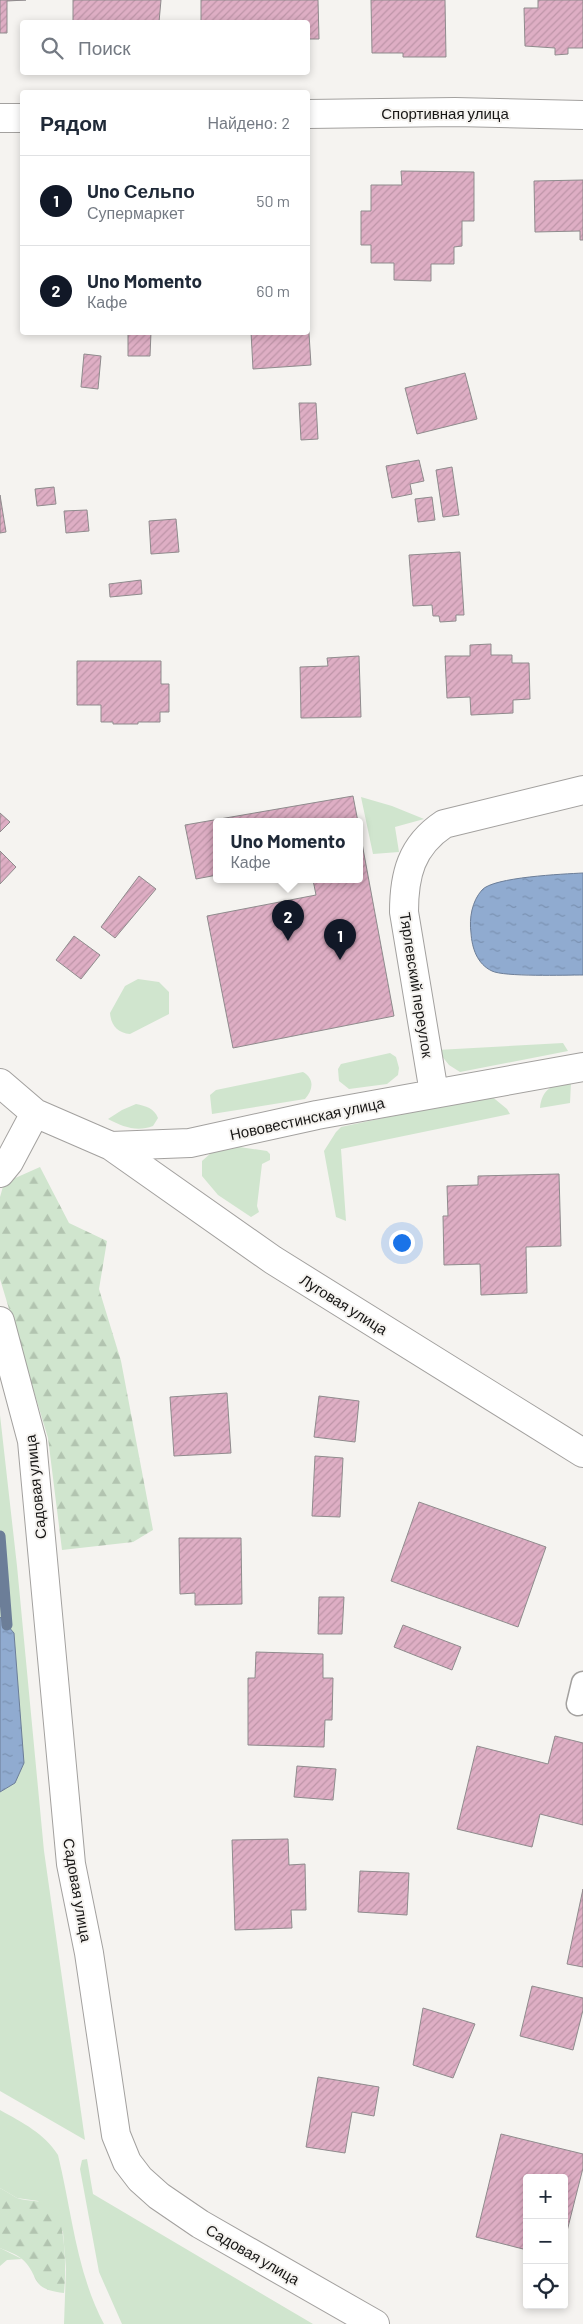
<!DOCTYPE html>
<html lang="ru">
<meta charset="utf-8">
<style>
:root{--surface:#fff;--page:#f6f6f7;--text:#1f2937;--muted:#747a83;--line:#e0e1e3;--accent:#111827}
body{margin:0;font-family:Barlow,sans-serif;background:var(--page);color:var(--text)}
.controls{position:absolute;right:15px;bottom:15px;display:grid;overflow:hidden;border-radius:5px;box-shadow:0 2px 8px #0003}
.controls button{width:45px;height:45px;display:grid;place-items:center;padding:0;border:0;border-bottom:1px solid var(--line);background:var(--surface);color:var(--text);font:25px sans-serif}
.you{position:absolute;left:401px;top:1242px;width:18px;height:18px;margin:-12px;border:4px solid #fff;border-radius:50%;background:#1a73e8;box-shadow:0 0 0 8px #1a73e833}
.badge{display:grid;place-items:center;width:32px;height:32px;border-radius:50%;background:var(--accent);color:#fff;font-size:16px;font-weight:700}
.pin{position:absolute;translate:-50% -41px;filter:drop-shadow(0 1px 2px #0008)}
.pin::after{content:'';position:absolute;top:26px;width:18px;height:15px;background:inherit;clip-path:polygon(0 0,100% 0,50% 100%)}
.popup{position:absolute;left:213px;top:818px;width:150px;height:65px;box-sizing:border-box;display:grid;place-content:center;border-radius:5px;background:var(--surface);filter:drop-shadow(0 1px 4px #0005);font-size:16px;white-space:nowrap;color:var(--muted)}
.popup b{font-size:19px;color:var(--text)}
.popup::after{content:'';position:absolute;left:50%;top:100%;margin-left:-10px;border:10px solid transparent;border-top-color:var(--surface)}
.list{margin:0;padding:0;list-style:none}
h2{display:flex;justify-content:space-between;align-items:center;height:65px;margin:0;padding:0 20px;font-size:21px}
h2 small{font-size:16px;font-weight:400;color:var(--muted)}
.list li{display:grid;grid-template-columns:32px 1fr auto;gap:15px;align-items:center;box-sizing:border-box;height:90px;padding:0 20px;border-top:1px solid var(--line)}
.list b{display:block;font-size:19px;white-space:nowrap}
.list p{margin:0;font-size:16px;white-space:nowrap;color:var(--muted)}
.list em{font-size:16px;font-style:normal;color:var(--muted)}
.icon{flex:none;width:28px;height:28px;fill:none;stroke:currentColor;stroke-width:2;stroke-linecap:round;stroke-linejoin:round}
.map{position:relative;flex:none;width:583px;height:2324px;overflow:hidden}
.search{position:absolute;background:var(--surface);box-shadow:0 2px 8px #0003;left:20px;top:20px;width:290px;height:55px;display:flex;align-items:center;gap:12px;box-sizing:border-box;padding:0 18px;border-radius:5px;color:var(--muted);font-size:19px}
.panel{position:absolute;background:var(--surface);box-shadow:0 2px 8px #0003;left:20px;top:90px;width:290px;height:245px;border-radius:5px}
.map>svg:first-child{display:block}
.grass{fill:#d0e5ce}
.forest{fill:url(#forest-firs)}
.water{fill:url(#water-ripples);stroke:#6c7e98}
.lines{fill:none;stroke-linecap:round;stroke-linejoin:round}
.stream{stroke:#6c7e98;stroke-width:11}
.building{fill:url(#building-hatch);stroke:#8f8b8d}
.lane-casing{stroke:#a3a19f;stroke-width:25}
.street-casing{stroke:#a3a19f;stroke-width:30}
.lane{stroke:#fff;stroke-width:22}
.street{stroke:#fff;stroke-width:28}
.labels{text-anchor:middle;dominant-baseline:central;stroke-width:4;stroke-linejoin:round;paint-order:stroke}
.street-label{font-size:15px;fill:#171615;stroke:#f5f3f0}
</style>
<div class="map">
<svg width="583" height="2324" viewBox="0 0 583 2324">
<defs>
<pattern id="forest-firs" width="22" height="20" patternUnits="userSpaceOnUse" patternTransform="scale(1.25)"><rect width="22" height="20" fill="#d0e5ce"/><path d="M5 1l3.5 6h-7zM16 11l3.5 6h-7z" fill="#b2c4b0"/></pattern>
<pattern id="water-ripples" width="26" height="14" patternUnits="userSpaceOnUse" patternTransform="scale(1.25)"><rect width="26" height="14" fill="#90abd0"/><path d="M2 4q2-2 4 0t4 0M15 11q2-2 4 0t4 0" fill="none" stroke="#7b92b2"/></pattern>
<pattern id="building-hatch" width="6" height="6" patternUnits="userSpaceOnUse" patternTransform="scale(1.25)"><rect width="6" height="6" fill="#deaec4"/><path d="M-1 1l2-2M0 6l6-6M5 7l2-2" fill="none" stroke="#be95a8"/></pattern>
</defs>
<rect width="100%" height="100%" fill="#f5f3f0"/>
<path class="grass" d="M361,797L392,806L424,819L395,827L399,852L373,854Z
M138,979L159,982L169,992V1014L130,1034C118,1033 111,1026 110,1013L125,986Z
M563,1043L568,1051L460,1072L449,1065L437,1050Z
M390,1053L396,1057L399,1068L398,1075L387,1084L349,1089L339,1081L338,1069L341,1064Z
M303,1072C315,1079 313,1090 305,1099L212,1114L210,1095L216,1090Z
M571,1082L570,1103L540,1108C542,1089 552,1084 571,1082Z
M490,1095L507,1109L510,1114L341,1149L346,1221L336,1217L324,1151L336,1132L341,1127Z
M136,1104C146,1106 154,1108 158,1118L153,1126C137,1132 123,1127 108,1119L122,1110Z
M233,1146L267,1151L270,1154V1160L262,1164L257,1206L259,1212L251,1217L218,1195L202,1176V1161L211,1153Z
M0,1415L17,1566L44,1851L85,2140L0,2091V1792L15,1783L7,1625L0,1617Z
M0,2110C23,2123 44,2133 58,2155C72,2212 76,2271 104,2324H64L66,2269L63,2232L38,2201L17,2198L0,2188Z
M87,2159L93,2194L313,2324H122L99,2272L80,2169L82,2160Z
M0,2248L22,2259L7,2260L0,2266Z"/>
<path class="forest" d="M40,1167L69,1223L107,1241L99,1289L121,1361L153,1530L133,1542L62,1550L48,1438L0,1279V1197L4,1183Z
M0,2188C6,2191 11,2195 17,2198C28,2202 41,2199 51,2206C67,2219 66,2273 64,2293C28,2289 41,2276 22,2259C16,2254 7,2251 0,2248Z"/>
<path class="water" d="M583,873V975C565,975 504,977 492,971C477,964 472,948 471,933C469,918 472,901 482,890C493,877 564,874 583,873Z
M0,1617L14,1633L24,1763L15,1783L0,1792Z"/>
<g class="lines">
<path class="stream" d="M0,1536L7,1625"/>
</g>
<path class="building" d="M0,0H26L7,1V33H0Z
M73,0H161L159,22H73Z
M201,0H318L319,39H308V22H201Z
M371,0H445L446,57H403V53H372Z
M538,0H583V48H568V54L555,55V48L525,46L524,8H538Z
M401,171L474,172V221H462V246L454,247V264H431V281L394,280V263H371V245H361V211H371V185H402Z
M583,180V240H580V231L535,232L534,181Z
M308,318L311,365L253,369L251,332H308Z
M128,332H151L150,356H128Z
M84,354L101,356L98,389L81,387Z
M465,373L477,419L417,434L405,388Z
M299,403H316L318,439L301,440Z
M419,460L424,481L410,484L412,494L392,498L386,466Z
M452,467L459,515L443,517L436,470Z
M54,487L56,504L37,506L35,489Z
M0,495L6,532L0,533Z
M432,497L435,520L418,522L415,499Z
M87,510L89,531L66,533L64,511Z
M176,519L179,552L151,554L149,521Z
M460,552L464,615H456V621L440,622L439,616H433L432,605L413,606L409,555Z
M141,580L142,594L110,597L109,584Z
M491,644V655H512V663H529L530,699L513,700V713L471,715L470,697L447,698L445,656H470V645Z
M359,656L361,717L301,718L300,667L328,666L327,658Z
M77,661H161V684H169V712H160V722H138V724H113V722H101V705H77Z
M353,796L358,822H217V875L196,879L185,825Z
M0,813L10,822L0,832Z
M359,827L394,1016L233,1048L207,916L316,895L313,880H359Z
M0,851L16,867L0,884Z
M139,876L156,889L115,938L101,927Z
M74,936L100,955L81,979L56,960Z
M559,1174L561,1246L526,1247L527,1293L481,1295L480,1264L444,1265L443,1216H448L447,1186L478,1185V1176Z
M227,1393L231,1453L174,1456L170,1397Z
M319,1396L359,1401L355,1442L314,1437Z
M315,1456L343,1458L340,1517L312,1516Z
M419,1502L546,1547L518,1627L391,1581Z
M179,1538H241L242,1604L195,1605V1593L180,1594Z
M319,1597H344L342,1634H318Z
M403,1625L461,1647L452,1670L394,1647Z
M256,1652L323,1654V1678H333L332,1720H325L324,1747L248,1745V1678H255Z
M555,1736L583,1743V1825L540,1814L532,1847L457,1829L477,1746L548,1764Z
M297,1766L336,1769L333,1800L294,1797Z
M288,1839L289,1865L305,1864L306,1910H291L292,1928L235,1930L232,1840Z
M360,1871L409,1873L407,1915L358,1912Z
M583,1889V1967L567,1964Z
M532,1986L583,1998V2010L573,2050L520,2036Z
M423,2008L475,2024L453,2078L413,2065Z
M318,2077L379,2087L374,2116L352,2112L345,2153L306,2147Z
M501,2134L583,2154V2168L564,2243V2178H527V2250L476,2237Z"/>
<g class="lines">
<g class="lane-casing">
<path id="lane" d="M578,1704L583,1683"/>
</g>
<g class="street-casing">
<path id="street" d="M308,114L455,112L583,115
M0,118H22
M0,1083L35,1113L111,1146L190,1143L317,1115L583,1067
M434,1093L404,912C404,875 411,846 444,824L583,790
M111,1146L273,1260L583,1453
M0,1173L9,1162L35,1113
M0,1321L32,1441L71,1864L89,1953L116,2135L127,2162L140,2179L159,2196L200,2224L375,2324"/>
</g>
<use href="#lane" class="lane"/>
<use href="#street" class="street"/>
</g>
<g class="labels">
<g class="street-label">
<text x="445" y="113">Спортивная улица</text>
<text transform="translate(417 985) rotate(81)">Тярлевский переулок</text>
<text transform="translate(307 1118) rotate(-12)">Нововестинская улица</text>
<text transform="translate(344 1304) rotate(32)">Луговая улица</text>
<text transform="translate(35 1487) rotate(-96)">Садовая улица</text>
<text transform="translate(78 1890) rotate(80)">Садовая улица</text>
<text transform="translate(253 2254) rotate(30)">Садовая улица</text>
</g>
</g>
</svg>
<div class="controls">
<button>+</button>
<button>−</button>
<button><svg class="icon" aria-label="locate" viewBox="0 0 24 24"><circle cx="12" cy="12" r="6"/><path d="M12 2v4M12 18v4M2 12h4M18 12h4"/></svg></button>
</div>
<div class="you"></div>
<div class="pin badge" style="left:340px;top:960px">1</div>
<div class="pin badge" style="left:288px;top:941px">2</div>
<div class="popup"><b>Uno Momento</b>Кафе</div>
<div class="search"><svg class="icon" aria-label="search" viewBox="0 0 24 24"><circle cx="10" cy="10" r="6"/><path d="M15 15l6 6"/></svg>Поиск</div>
<section class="panel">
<h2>Рядом<small>Найдено: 2</small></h2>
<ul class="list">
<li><span class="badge">1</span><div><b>Uno Сельпо</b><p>Супермаркет</p></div><em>50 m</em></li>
<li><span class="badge">2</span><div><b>Uno Momento</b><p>Кафе</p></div><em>60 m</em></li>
</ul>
</section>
</div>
